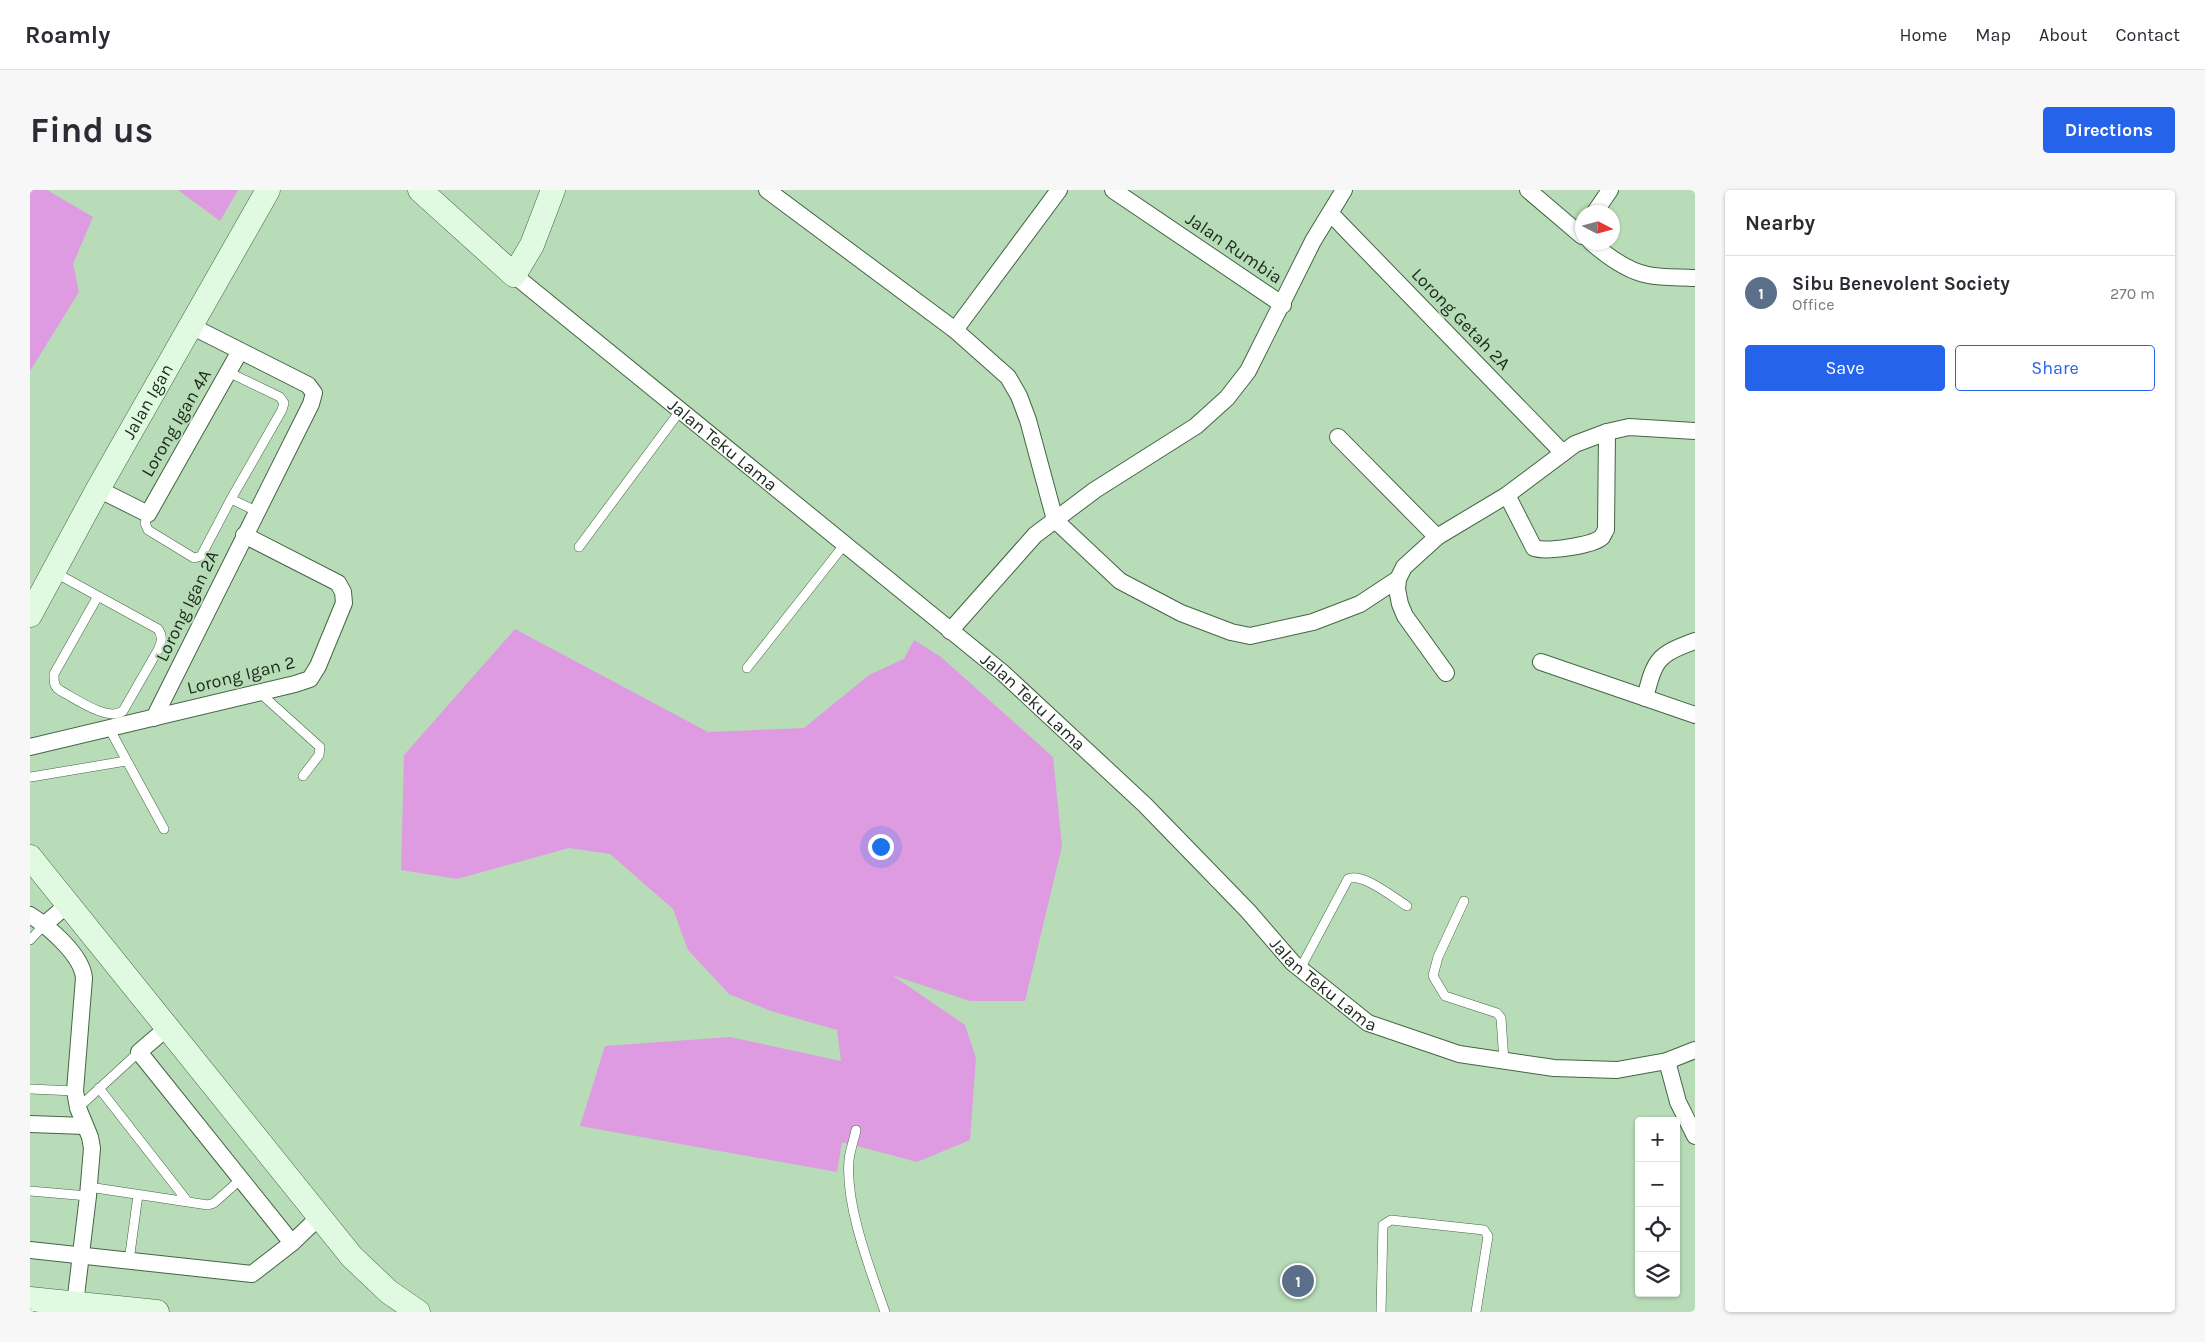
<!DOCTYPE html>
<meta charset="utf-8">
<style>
:root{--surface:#fff;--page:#f7f7f7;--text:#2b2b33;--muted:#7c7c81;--line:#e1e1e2;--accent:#2563eb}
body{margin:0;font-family:Karla,sans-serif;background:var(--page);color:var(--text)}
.controls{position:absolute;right:15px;bottom:15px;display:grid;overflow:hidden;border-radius:5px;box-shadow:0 1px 4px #0004}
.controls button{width:45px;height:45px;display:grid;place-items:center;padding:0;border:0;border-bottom:1px solid var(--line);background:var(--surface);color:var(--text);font:25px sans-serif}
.compass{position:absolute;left:1545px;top:15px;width:45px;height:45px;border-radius:50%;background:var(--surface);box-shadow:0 1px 4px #0004;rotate:96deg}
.you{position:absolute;left:850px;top:656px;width:18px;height:18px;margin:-12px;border:4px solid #fff;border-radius:50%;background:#1a73e8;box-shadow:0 0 0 8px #1a73e833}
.badge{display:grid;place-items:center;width:32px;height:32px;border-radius:50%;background:var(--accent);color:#fff;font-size:16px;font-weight:700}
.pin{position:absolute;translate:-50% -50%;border:2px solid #fff;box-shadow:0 1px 5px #0006}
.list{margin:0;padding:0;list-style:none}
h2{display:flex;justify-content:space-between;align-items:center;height:65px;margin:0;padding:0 20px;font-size:21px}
h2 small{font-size:16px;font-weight:400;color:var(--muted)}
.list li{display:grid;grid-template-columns:32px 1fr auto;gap:15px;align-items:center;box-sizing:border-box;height:75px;padding:0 20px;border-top:1px solid var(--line)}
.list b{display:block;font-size:19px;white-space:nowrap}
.list p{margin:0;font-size:16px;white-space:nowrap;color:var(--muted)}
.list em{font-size:16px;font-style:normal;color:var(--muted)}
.actions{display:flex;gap:10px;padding:15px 20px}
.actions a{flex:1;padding:11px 0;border:1px solid var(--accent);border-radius:5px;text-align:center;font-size:18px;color:var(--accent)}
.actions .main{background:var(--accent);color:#fff}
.icon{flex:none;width:28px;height:28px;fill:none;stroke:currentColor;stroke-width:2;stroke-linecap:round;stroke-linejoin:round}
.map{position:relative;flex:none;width:1665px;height:1122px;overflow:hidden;border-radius:5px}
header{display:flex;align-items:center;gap:30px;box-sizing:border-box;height:70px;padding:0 25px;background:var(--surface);border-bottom:1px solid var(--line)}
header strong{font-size:24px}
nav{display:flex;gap:28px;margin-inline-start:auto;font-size:18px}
.intro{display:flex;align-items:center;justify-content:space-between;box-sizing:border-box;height:120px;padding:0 30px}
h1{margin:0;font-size:35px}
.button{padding:12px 22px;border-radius:5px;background:var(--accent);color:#fff;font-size:18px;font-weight:700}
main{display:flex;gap:30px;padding:0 30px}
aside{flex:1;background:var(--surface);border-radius:5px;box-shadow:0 1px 4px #0004}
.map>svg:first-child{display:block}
.green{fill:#de9be2}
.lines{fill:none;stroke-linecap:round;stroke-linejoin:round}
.lane-casing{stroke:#446544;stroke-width:10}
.street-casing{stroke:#446544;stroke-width:18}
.secondary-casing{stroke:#446544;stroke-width:25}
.lane{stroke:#fff;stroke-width:9}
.street{stroke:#fff;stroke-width:16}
.secondary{stroke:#dffae0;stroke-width:24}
.labels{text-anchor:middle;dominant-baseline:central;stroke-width:4;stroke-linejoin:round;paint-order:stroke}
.street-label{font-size:18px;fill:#1c2a1c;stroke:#b7dcb7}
</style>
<header>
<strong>Roamly</strong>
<nav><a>Home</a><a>Map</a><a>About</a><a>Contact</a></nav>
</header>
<div class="intro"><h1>Find us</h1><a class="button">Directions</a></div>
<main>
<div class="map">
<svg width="1665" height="1122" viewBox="0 0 1665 1122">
<rect width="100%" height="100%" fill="#b7dcb7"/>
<path class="green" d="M0,0H17L63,27L43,74L49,102L0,181Z
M148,0H208L190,31Z
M485,439L678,542L774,538L839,485L874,469L884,450L911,467L1023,567L1032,656L995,811H940L862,785L935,835L946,868L940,950L887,972L812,952L807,982L550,936L575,856L700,847L811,871L807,840L741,821L699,804L658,760L643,719L580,664L539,658L427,689L371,680L374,565Z"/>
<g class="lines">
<g class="lane-casing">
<path id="lane" d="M201,309L226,321
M118,324L115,333L118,340L164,368L171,366L201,309L252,220L254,213L250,207L198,182
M549,357L650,221
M24,382L128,439C133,447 132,451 128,460L93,521C78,532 46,509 31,501C24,497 24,493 24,484L68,406
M717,478L814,355
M230,503L290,557L289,565L273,586
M79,538L134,639
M1,587L96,571
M1434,711L1408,767L1403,786L1415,806L1467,823L1471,828L1474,872
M0,750L15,734
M1270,779L1318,689C1332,682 1364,708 1377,716
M69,898L158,1012
M0,899L45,901
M48,918L109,862
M826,940C824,950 820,960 819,970C815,1015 840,1079 855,1122
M59,997L178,1015L184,1013L211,989
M0,1001L58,1006
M99,1071L108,1005
M1351,1122L1353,1035L1361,1030L1454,1040L1458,1046L1446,1122"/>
</g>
<g class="street-casing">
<g id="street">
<path d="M737,0L925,140L978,187L989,206L998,230L1025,330L1005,345L920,441"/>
<path d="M1083,0L1253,115"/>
<path d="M1314,0L1283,51L1218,181L1197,208L1166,236L1065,300L1025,330L1090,391L1151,423L1201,442L1220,446L1283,432L1330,414L1368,389"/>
<path d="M1498,0L1552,46"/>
<path d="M1565,22L1580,0"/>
<path d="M1301,24L1533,263"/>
<path d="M1561,52C1577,66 1597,81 1618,85C1633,88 1650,87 1665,88"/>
<path id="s1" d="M484,85L973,483L1115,615L1218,721L1263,773L1338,833L1429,864L1524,878L1587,880L1637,871L1665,860"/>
<path d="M925,140L1029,0"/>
<path d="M1308,247L1407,347"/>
<path d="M68,299L118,324L210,161"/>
<path d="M1477,305L1504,358C1516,362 1562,356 1572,347C1572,347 1575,341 1576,340L1577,242"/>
<path d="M1511,472L1665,525"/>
<path d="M1416,483L1375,426L1370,414L1367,399L1368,389L1374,377L1407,347L1477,305L1545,254L1577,242L1599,237L1665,241"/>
<path d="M1615,508C1625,469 1627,465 1665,451"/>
<path d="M124,528L281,214L284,203L278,195L161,136"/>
<path d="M0,557L265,494L280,489L288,476L314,413L313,402L308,393L214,345"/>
<path d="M0,725C19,737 52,765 54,788L45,901L48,918L60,947L62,958L58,1006L45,1114"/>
<path d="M15,734L37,715"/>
<path d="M137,838L109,862L262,1053"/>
<path d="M1637,871L1648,912L1665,946"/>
<path d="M0,934L55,936"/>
<path d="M0,1060L222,1084L262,1053L289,1027"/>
</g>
</g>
<g class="secondary-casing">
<g id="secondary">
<path d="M390,0L484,85L502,55L523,0"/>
<path id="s2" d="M0,425L68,299L238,0"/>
<path d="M0,667L322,1067L359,1102L388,1122"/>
<path d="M0,1109L127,1122"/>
</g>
</g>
<use href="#lane" class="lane"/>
<use href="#street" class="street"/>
<use href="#secondary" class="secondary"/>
</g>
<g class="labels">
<g class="street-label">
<text transform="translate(1204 58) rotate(34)">Jalan Rumbia</text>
<text transform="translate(1431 129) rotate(46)">Lorong Getah 2A</text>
<text stroke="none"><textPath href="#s2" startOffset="244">Jalan Igan</textPath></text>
<text transform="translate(146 233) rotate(-60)">Lorong Igan 4A</text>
<text stroke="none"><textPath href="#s1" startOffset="269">Jalan Teku Lama</textPath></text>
<text transform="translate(157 416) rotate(-64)">Lorong Igan 2A</text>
<text transform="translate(211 485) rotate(-14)">Lorong Igan 2</text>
<text stroke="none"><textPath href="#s1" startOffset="672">Jalan Teku Lama</textPath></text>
<text stroke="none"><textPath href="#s1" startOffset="1078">Jalan Teku Lama</textPath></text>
</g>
</g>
</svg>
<div class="controls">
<button>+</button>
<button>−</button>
<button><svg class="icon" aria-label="locate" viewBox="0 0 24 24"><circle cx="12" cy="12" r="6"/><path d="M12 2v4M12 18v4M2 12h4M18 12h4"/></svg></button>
<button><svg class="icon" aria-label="layers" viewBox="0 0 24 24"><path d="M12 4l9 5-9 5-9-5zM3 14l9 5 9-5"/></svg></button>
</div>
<svg class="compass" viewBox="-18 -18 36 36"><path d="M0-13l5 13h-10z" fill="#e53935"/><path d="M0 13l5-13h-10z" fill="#7c7c81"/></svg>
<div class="you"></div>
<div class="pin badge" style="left:1268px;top:1091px;background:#5c6f8a">1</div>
</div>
<aside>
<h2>Nearby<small></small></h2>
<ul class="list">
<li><span class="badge" style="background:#5c6f8a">1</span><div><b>Sibu Benevolent Society</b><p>Office</p></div><em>270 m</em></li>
</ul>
<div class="actions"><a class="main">Save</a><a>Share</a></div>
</aside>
</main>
